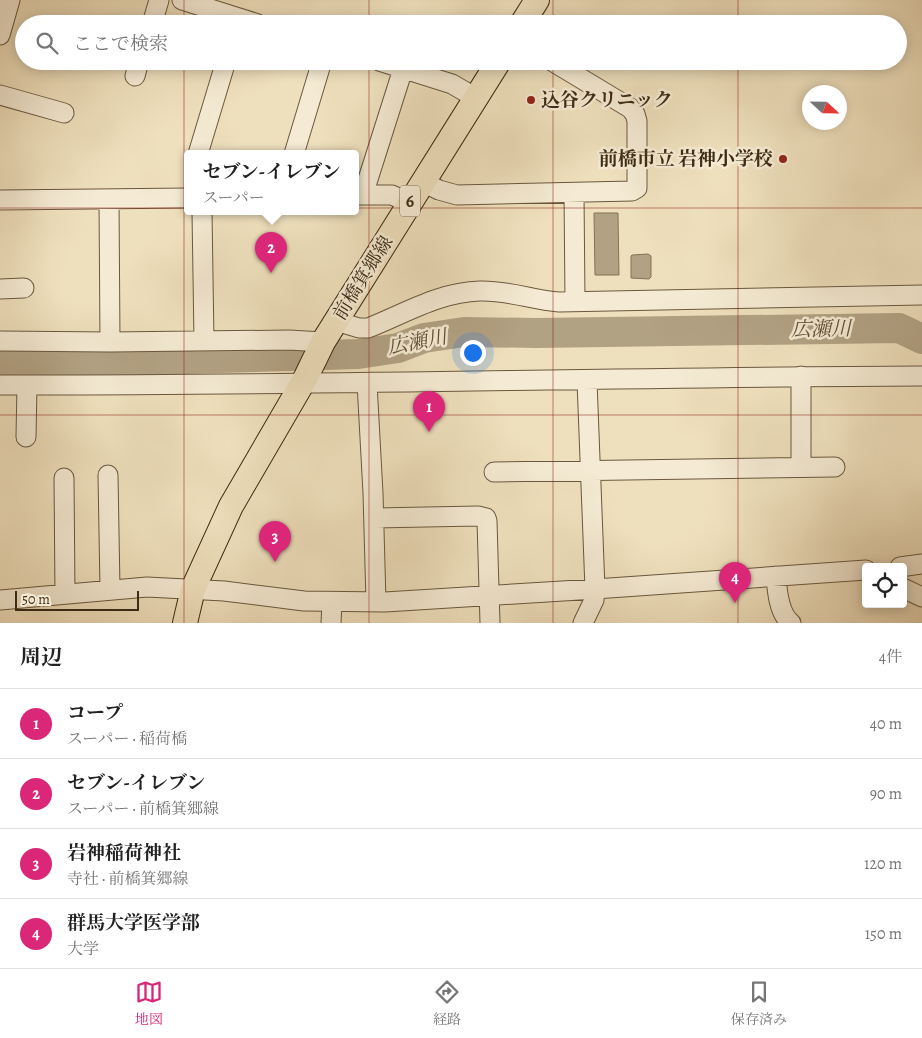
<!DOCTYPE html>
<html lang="ja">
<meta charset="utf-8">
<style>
:root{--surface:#fff;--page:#f2f2f2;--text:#222;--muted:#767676;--line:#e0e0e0;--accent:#db2777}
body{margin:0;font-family:Alegreya,"Noto Serif JP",serif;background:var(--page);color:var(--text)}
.controls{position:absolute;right:15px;bottom:15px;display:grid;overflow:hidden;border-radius:5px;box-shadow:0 2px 12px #0003}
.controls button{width:45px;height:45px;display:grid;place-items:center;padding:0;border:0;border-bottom:1px solid var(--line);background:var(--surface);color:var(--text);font:25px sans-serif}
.compass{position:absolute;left:802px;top:85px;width:45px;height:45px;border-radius:50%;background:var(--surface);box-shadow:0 2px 12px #0003;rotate:112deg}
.scale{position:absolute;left:15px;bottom:12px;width:124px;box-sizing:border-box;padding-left:5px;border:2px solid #3d2b14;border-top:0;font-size:14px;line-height:18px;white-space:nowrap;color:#3d2b14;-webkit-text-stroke:4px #f5ebd4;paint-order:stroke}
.you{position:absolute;left:472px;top:352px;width:18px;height:18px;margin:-12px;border:4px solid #fff;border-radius:50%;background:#1a73e8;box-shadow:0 0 0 8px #1a73e833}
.badge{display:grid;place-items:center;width:32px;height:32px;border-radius:50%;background:var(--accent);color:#fff;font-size:16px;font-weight:700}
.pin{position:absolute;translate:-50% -41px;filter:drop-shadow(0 1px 2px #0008)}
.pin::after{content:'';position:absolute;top:26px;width:18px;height:15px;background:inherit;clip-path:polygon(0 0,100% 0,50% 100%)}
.popup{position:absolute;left:184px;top:150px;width:175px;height:65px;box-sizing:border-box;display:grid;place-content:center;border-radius:5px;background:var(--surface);filter:drop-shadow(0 1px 4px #0005);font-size:16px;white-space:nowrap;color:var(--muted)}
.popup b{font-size:19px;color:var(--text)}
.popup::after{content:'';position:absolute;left:50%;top:100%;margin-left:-10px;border:10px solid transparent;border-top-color:var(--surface)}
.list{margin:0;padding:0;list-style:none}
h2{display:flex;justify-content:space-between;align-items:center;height:65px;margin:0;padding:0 20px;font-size:21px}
h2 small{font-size:16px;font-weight:400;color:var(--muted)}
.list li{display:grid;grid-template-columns:32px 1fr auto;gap:15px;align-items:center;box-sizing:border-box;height:70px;padding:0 20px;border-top:1px solid var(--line)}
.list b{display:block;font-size:19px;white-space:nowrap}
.list p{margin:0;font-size:16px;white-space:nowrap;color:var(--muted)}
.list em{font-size:16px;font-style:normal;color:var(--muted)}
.icon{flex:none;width:28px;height:28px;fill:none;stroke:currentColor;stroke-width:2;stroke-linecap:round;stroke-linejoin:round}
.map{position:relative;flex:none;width:922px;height:623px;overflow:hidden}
.search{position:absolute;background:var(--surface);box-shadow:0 2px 12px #0003;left:15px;right:15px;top:15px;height:55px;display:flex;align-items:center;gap:12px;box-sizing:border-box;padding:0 18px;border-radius:28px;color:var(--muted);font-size:19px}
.sheet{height:345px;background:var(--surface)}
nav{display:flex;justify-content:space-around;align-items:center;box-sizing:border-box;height:70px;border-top:1px solid var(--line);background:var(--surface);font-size:14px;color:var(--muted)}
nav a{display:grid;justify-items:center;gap:2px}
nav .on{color:var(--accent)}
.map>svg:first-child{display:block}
.water{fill:#b2a284;stroke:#837257}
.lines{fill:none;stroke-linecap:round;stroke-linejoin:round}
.river{stroke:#b2a284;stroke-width:30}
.minor-casing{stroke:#6a583e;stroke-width:21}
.major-casing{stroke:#3d2b14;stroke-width:26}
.minor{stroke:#f5ebd4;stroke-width:19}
.major{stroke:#efe0bd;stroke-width:24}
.grid{fill:none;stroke:#8f2418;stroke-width:1;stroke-opacity:0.55}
.poi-dot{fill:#8f2418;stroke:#f5ebd4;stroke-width:2}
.labels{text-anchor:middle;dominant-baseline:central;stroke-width:5;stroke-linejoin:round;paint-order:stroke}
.shield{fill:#f5ebd4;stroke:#74654e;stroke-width:1}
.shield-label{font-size:18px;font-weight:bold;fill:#3d2b14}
.poi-label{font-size:19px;font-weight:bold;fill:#3d2b14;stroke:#f5ebd4;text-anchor:start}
.street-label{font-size:19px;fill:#3d2b14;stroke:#f5ebd4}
.water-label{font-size:20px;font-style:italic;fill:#604f36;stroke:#f5ebd4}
</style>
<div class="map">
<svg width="922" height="623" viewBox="0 0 922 623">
<rect width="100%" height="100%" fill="#efe0bd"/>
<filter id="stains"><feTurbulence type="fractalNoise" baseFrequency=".004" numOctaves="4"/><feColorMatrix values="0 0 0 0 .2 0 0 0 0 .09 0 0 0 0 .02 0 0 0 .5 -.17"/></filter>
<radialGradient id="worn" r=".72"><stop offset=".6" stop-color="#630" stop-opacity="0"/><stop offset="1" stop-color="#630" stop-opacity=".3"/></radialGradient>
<path class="water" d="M594,213H618L619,275H595Z
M648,254L651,256V277L649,279L631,278V256L632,255Z"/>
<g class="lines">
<path class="river" d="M0,363L113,361L358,354L398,348L424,338L464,332L536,333L899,328L922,339"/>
<g class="minor-casing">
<path id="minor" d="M182,0L258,24
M152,24L159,0
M0,35L10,0
M379,61L452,84L476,98
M135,76L139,61
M0,95L64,113
M198,154L226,61
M294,154L322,61
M423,182L439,190L457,195L632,191L637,188V121L635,114L630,108L552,61
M574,193L575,301
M355,195H392L409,203
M363,195L403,69
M109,199L110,342
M0,200L187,198
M202,212L204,341
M0,289L24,288
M336,321L359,328H368C404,314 439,292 480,291C507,290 533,300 559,302L922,295
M0,341L110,342L289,340L323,342
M801,376V467
M367,383L373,493L376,602
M0,385C307,386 615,377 922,376
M26,437L27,385
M494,472L835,467
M108,475L110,589
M64,478L65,594
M374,518L478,516L486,518L487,521L490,623
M900,567L922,564
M776,576C777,591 779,614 791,623
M903,588L922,597
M0,600L147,587L224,591L304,601L385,602L595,589L866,570
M331,623L332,602
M583,623L594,600L595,589L587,381"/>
</g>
<g class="major-casing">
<path id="major" d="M522,24L537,0
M185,623L193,589L231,506L306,377L323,342L499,61"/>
</g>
<use href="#minor" class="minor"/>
<use href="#major" class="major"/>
</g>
<path class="grid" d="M184,0V24M369,0V24M553,0V24M738,0V24M184,61V623M369,61V623M553,61V623M738,61V623M0,208H922M0,415H922"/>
<g class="poi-dot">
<circle cx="531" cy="100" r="5"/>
<circle cx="783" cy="159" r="5"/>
</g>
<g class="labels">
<rect class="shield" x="400" y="185.5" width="20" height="31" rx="4"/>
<g class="shield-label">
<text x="410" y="201">6</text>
</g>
<g class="poi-label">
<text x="541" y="100">込谷クリニック</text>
<text x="773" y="159" text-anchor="end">前橋市立 岩神小学校</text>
</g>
<g class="street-label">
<text transform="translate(363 278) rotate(-58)">前橋箕郷線</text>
</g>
<g class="water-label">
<text transform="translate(821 329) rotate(-1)">広瀬川</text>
<text transform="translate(417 342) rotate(-11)">広瀬川</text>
</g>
</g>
<rect width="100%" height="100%" filter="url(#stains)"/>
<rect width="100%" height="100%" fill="url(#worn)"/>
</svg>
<div class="controls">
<button><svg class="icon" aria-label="locate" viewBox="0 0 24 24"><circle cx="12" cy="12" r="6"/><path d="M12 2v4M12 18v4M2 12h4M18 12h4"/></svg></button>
</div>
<svg class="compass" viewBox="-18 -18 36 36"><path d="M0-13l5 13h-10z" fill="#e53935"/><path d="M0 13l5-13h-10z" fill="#767676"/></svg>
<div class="scale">50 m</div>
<div class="you"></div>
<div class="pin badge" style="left:429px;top:432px">1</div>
<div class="pin badge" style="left:271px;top:273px">2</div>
<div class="popup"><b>セブン-イレブン</b>スーパー</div>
<div class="pin badge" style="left:275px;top:562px">3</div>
<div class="pin badge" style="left:735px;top:603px">4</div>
<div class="search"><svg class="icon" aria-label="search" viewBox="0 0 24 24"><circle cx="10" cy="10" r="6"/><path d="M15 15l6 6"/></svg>ここで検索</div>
</div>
<section class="sheet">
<h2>周辺<small>4件</small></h2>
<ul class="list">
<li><span class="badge">1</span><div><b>コープ</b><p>スーパー · 稲荷橋</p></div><em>40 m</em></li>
<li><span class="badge">2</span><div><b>セブン-イレブン</b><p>スーパー · 前橋箕郷線</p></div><em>90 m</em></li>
<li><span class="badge">3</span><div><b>岩神稲荷神社</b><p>寺社 · 前橋箕郷線</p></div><em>120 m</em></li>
<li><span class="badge">4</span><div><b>群馬大学医学部</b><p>大学</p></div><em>150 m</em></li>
</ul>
</section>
<nav>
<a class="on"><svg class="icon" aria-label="map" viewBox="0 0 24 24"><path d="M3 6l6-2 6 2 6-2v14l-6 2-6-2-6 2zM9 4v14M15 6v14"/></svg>地図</a>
<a><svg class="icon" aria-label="directions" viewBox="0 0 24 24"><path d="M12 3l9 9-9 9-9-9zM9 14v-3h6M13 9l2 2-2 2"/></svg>経路</a>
<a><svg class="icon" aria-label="saved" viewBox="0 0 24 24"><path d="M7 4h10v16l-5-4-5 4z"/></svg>保存済み</a>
</nav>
